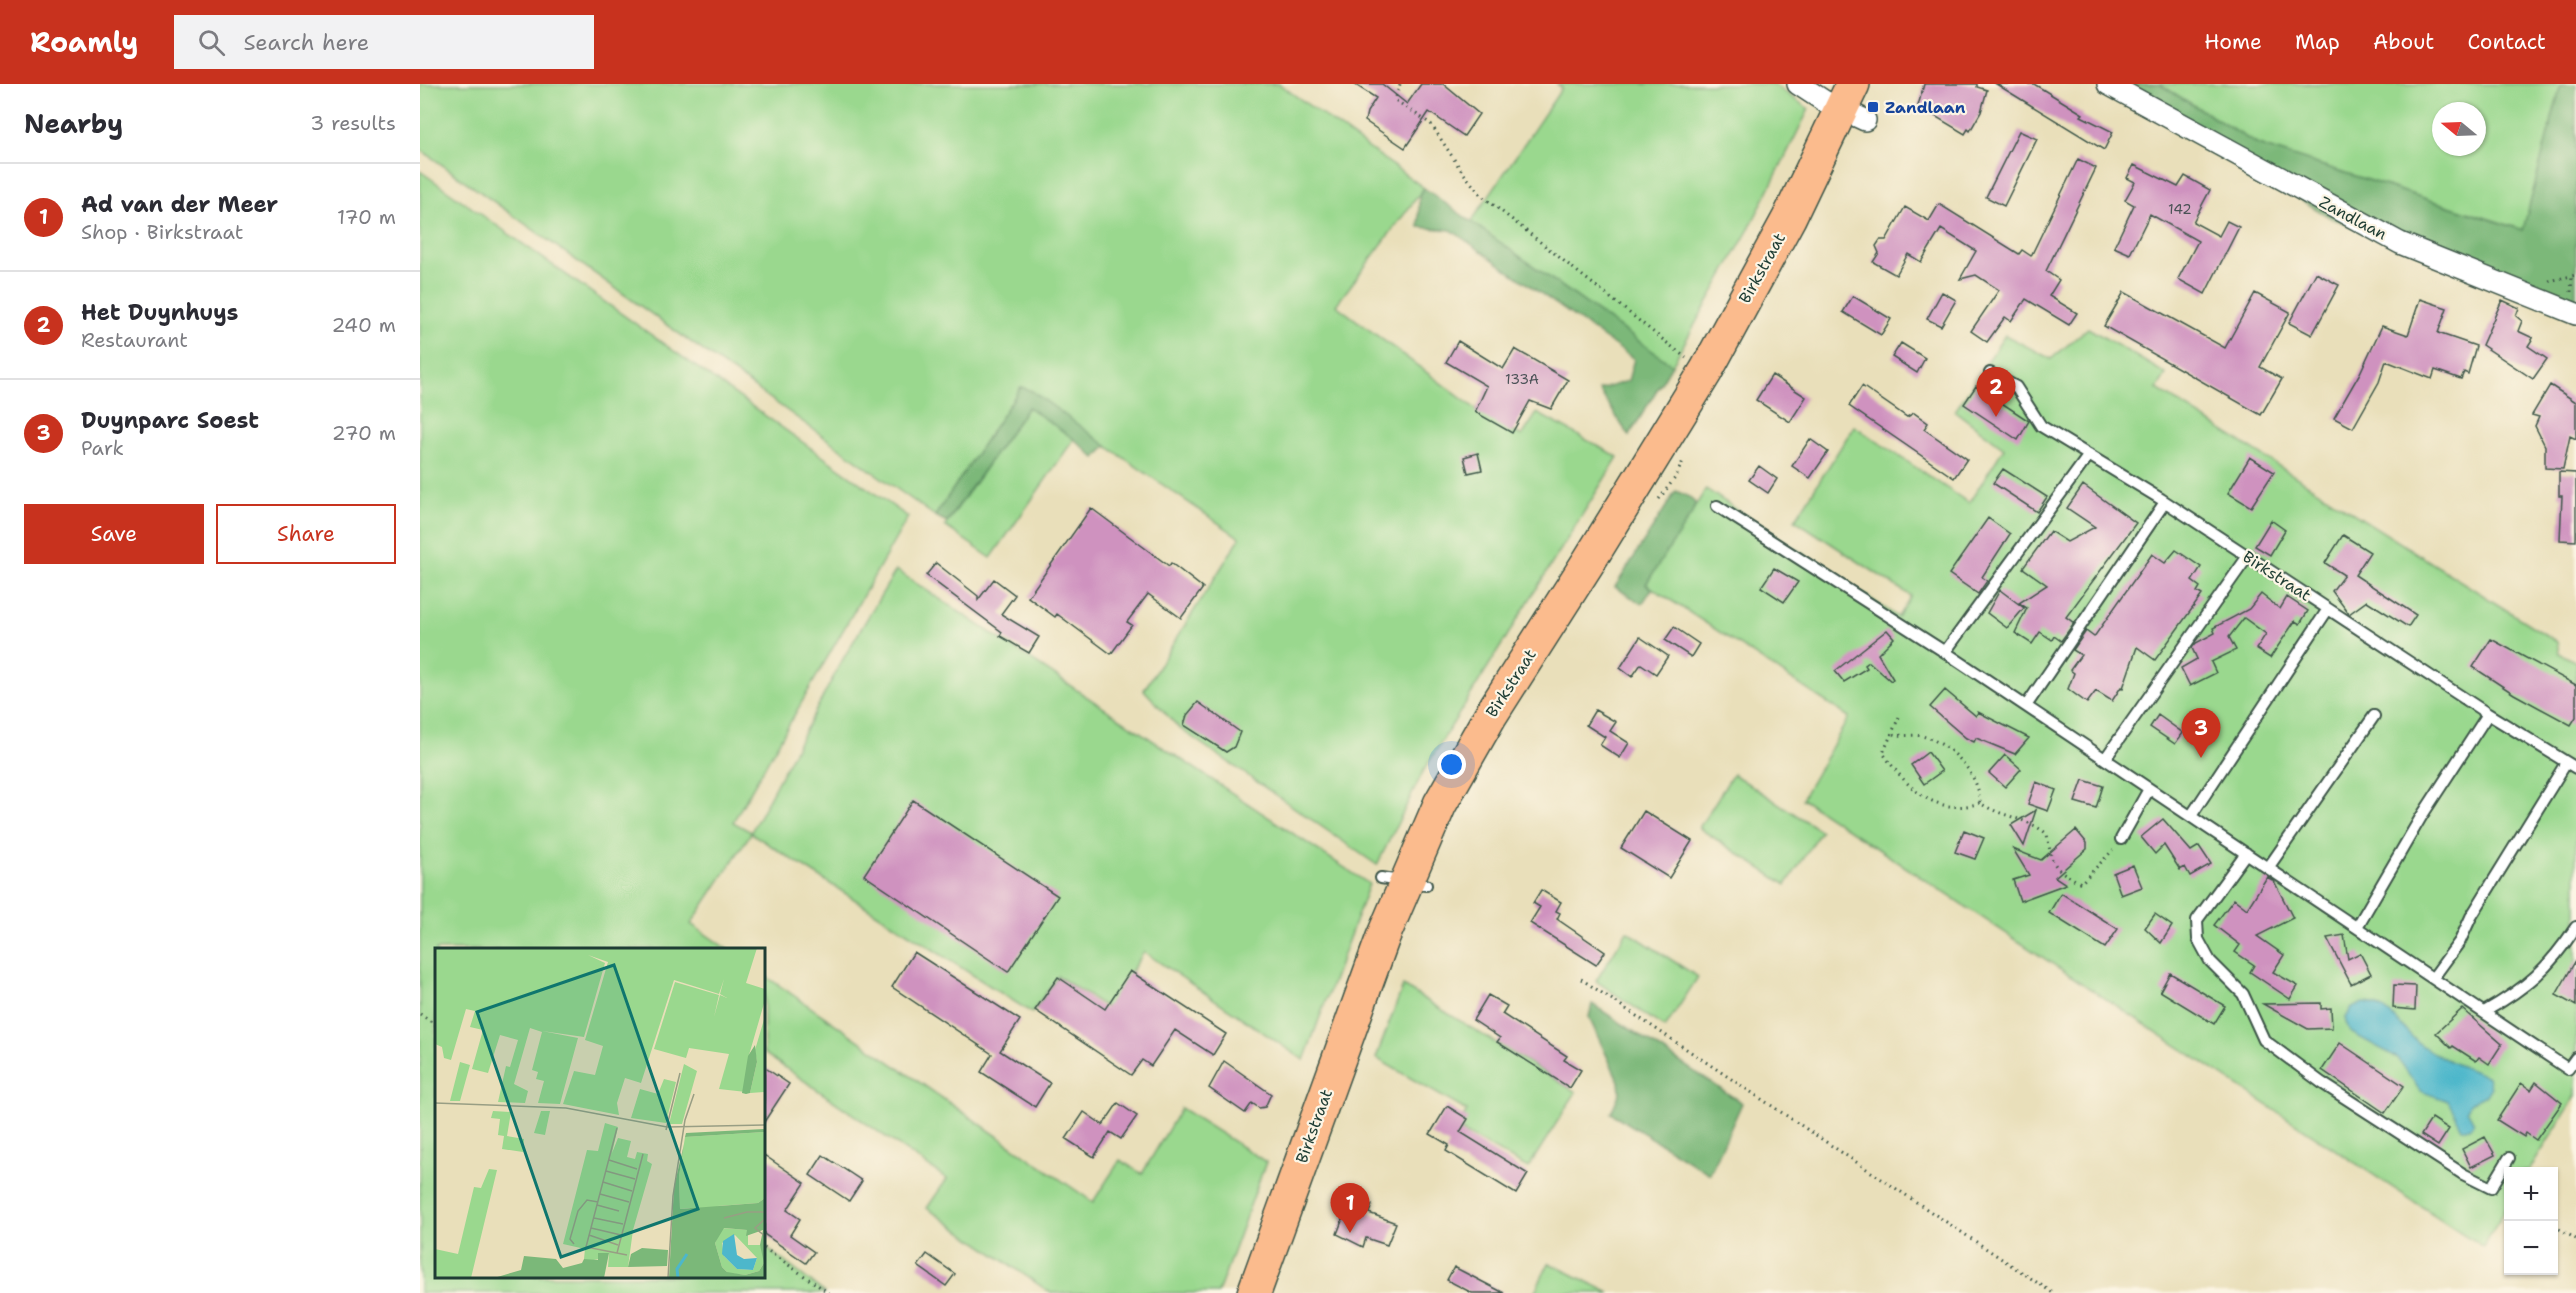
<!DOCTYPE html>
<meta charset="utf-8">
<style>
:root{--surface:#fff;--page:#f2f2f3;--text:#2b2b33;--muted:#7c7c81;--line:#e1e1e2;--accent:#c8321e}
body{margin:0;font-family:"Shantell Sans",sans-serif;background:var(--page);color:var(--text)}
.controls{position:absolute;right:18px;bottom:18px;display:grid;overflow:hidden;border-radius:0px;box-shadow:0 2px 4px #0004}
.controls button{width:54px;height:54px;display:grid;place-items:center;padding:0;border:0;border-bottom:2px solid var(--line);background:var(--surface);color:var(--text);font:30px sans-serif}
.compass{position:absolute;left:2012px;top:18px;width:54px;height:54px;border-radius:50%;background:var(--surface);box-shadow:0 2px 4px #0004;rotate:289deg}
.you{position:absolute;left:1032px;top:681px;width:21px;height:21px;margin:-15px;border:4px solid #fff;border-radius:50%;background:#1a73e8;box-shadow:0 0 0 9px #1a73e833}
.badge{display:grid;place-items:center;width:39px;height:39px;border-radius:50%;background:var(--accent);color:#fff;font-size:20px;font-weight:700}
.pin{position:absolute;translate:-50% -50px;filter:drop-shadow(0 2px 3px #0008)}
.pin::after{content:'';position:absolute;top:32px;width:21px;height:18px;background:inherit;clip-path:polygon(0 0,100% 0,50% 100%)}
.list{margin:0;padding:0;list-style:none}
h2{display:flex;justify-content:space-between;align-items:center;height:78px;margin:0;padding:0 24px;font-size:26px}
h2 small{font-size:20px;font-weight:400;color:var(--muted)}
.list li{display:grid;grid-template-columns:39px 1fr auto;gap:18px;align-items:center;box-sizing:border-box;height:108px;padding:0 24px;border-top:2px solid var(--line)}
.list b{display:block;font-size:22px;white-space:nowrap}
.list p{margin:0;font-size:20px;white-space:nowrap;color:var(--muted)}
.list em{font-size:20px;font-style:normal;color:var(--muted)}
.actions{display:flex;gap:12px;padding:18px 24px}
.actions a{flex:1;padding:14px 0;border:2px solid var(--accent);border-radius:0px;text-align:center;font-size:21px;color:var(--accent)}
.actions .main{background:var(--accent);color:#fff}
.icon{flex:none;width:33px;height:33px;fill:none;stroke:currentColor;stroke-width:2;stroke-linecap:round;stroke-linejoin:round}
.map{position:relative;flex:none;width:2156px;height:1209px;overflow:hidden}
header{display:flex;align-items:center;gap:36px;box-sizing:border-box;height:84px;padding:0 30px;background:var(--accent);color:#fff}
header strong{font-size:28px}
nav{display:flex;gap:33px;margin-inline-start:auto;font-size:21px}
.search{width:420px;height:54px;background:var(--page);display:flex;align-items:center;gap:15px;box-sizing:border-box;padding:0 21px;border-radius:0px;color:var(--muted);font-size:22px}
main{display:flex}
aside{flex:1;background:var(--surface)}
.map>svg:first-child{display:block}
.green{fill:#9ad88e;stroke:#5c8a61;stroke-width:1.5;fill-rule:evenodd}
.forest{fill:#7bb879;stroke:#4d7a56;stroke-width:1.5}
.water{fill:#4db7cb;stroke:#367a80;stroke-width:1.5}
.building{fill:#cf92bf}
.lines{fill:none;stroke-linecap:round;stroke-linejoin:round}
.service-casing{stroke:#3d5548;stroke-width:14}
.minor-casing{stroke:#3d5548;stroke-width:24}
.primary-casing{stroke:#3d5548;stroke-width:36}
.path{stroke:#3d5548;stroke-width:3;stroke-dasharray:1.5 4.5;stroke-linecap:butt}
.service{stroke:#fff;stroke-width:10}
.minor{stroke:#fff;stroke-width:21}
.primary{stroke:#fbbb8d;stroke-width:33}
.transit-dot{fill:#1a4fb4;stroke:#fcf5e5;stroke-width:2}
.labels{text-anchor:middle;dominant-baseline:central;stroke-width:4.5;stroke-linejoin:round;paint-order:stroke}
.number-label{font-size:14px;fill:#4b5257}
.transit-label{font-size:16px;font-weight:bold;fill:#164399;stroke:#fcf5e5;text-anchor:start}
.street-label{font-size:16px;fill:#1f3d34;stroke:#fcf5e5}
.inset-river{fill:none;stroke:#4db7cb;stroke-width:3}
.inset-road{fill:none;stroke:#989e84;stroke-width:1.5}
.view{fill:#0f766e;fill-opacity:0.15;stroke:#0f766e;stroke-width:3}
.inset-edge{fill:none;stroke:#1f3d34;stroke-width:3}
</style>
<header>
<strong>Roamly</strong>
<div class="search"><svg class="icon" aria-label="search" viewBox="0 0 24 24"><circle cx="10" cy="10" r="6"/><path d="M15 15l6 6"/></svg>Search here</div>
<nav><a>Home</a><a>Map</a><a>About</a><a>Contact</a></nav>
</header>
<main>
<aside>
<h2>Nearby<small>3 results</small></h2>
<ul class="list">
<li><span class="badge">1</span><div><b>Ad van der Meer</b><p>Shop · Birkstraat</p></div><em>170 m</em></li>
<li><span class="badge">2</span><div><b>Het Duynhuys</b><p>Restaurant</p></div><em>240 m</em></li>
<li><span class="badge">3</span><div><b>Duynparc Soest</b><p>Park</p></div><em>270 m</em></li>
</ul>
<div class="actions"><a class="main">Save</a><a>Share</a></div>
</aside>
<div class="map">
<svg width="2156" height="1209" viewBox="0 0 2156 1209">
<rect width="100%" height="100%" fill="#fcf5e5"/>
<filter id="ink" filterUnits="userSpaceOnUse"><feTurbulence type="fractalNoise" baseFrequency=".0167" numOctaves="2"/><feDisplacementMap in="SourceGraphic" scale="12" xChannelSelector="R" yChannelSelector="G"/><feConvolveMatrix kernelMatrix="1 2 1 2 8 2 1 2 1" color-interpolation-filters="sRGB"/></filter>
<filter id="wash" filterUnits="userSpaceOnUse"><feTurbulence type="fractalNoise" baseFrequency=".008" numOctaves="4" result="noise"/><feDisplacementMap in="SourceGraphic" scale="24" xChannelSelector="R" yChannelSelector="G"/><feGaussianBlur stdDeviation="1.35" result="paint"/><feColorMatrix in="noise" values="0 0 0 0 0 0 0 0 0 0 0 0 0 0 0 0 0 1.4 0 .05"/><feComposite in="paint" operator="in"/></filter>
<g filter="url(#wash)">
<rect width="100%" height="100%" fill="#e9dfba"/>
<path class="green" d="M0,0H859L1004,104L916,221L1060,328L1102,352L1117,329L1198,373L1004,686L957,781L759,644L724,606L820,454L601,303L515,432L0,65Z
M1137,0H1353L1389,25L1329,145L1252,281L1051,138L1142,4Z
M1739,0H2141L2104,146L1838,61ZM2021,27H2057V63H2021Z
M0,87L488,433L313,738L331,748L423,575L476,486L949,800L884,976L724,868L687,924L638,892L612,929L331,749L271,840L307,865L16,866V1192H344V1162L405,1209H0Z
M1668,244L1746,290L1737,305L2137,558L2139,569L2156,578V1012L2109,1087L2088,1088V1121L2063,1163L1382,715L1429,633L1226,500L1286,405L1478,533L1491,512L1375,436L1434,342L1549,419L1584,364L1535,327L1585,251L1631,275Z
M608,323L654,355L571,474L525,442Z
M1313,690L1401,747L1366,801L1279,744Z
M1207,847L1278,893L1245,944L1176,897Z
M344,891L673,1118L700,1076L722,1090L761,1024L846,1078L798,1209H631L507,1124L527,1095L344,969Z
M983,902L1156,1008L1108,1084L1037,1045L1047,1027L956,974Z
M1129,1179L1190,1209H1114Z"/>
<path class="forest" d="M1692,0H1739L1838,61L2103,146L2141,0H2156V220L1911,134Z
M1004,104L1252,281L1209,352L1179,306L1208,297L1214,275L1031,146L999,143V111Z
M601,303L612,307L687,362L675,374L654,355L608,323L527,438L515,432Z
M1256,407L1271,414L1275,419L1273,428L1226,500L1232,505L1222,520L1195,503Z
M1172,920L1322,1019L1290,1090L1191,1029L1200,1008L1199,998L1172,940L1169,933Z"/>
<path class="water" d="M1943,919C1968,918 1983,947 2001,961C2020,975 2047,984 2068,993L2071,1003L2066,1011L2050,1019L2047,1026L2054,1038L2050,1044H2042L2028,1017L2000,1007L1978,974L1930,948L1925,935L1932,924Z"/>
<g id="blocks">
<path class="building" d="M934,0H962L987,20L1001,0H1023L1059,30L1044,52L1009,28L985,64L945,37L947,28L956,14Z
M1504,0H1557V3L1567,6L1561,28L1550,47L1548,45L1545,50L1498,22Z
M1576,0H1614L1663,30L1661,32L1693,48L1684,66Z
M1599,47L1617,55L1584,122L1566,113Z
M1658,75L1676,84L1626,187L1639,196L1629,212L1657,229L1649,241L1606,215L1591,237L1585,233L1567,258L1551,247L1579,206L1556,191L1540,195L1556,167L1521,145L1501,178L1488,170L1476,191L1453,178L1459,169L1456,162L1460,156H1466L1485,123L1509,137L1519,120L1599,170L1602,166L1611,172Z
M1714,81L1758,103L1765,92L1790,106L1773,138L1799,152L1807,137L1819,143L1785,210L1758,195L1778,157L1730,130L1710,170L1694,163L1714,121L1705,116L1715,98L1707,94Z
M1896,189L1919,201L1892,251L1869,239Z
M1522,208L1536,216L1521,242L1507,235Z
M1704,208L1805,264L1835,209L1870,228L1840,283L1862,295L1841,331L1684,242Z
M1433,212L1471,235L1461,251L1423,228Z
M2000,215L2027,224L2018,249L2056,262L2048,290L2044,288L2041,295L2015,286L2012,295L1966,277L1959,298L1933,344L1914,334L1940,289L1962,242L1988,251Z
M2082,216L2099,224L2096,232L2102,237L2098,247L2113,254L2108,262L2127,275L2113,295L2062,261Z
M1038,257L1083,285L1095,265L1148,296L1131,325L1110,317L1092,349L1055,328L1067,302L1026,278Z
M1481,259L1505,274L1497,289L1472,273Z
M1352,291L1386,313L1370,338L1336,316Z
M2130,301L2156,318V355L2150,352L2143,385L2125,384V362L2115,342L2119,333L2112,331Z
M1442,302L1487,333L1494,329L1508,339L1504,345L1547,375L1534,394L1429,322Z
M1556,302L1609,337L1598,356L1544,320Z
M1390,355L1408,368L1390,394L1372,382Z
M1058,369L1062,386L1048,389L1044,373Z
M1830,373L1854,388L1831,423L1808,409Z
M1339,382L1357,395L1348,409L1329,396Z
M1583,385L1627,413L1617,428L1573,399Z
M2139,388L2156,389V457L2140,456L2142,412H2139Z
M1663,401L1716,439L1646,533L1654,539L1641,557L1634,552L1632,556L1620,548L1612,560L1595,549L1607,524L1599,519L1627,501L1603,484L1630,447L1647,458L1675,443L1647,424Z
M671,424L749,482L751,479L783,504L761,534L728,510L707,538L712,541L691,570L637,530L635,533L608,513Z
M1568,434L1590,450L1562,493L1567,497L1558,510L1529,490Z
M1851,436L1865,446L1850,471L1835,462Z
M1923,451L1950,468L1935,491L1996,531L1988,543L1947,517L1929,530L1912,507L1924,491L1905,479Z
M1756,466L1781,483L1772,497L1780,503L1777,508L1782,511L1735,576L1717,563L1703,604L1701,603L1692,617L1676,607L1667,619L1648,605L1654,589L1650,586L1661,571L1653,566L1666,547L1674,553L1732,470L1745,479Z
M516,479L558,512V516L574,495L595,511L581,530L619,553L609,569L580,552L582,548L506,491Z
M1354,484L1378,498L1364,518L1341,503Z
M1580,506L1604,524L1587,544L1567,529Z
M1841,510L1860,525L1867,513L1888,527L1880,540L1875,537L1850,574L1836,565L1846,550L1824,534L1809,553L1816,566L1791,578L1796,589L1770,602L1761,584L1777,575L1772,564L1776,559L1795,549L1793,544L1829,525Z
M1254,543L1279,560L1271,573L1245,556Z
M1467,546L1474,554L1458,570L1473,595L1471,597L1449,578L1445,581L1447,584L1424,598L1415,587Z
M1220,553L1248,572L1236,590L1221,580L1212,593L1200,584Z
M2071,555L2156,601V633L2151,641L2094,610L2053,583Z
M1525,606L1556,632L1558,628L1609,654L1595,670L1556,654L1554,658L1546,654L1510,623Z
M778,618L820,648L814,663L806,668L764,641L767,631Z
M1175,626L1196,638L1190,647L1209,659L1200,674L1180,661L1185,653L1166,641Z
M1738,631L1763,649L1755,660L1730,643Z
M1508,668L1522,687L1504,700L1491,681Z
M1585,671L1601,685L1585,703L1569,689Z
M1663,696L1683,702L1676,724L1655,718Z
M1616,698L1636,706L1628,727L1608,720Z
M493,716L638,812L588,888L444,791Z
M1616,726L1604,762L1591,741Z
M1224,727L1272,757L1249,794L1201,764Z
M1743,735L1771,767L1779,762L1791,780L1770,792L1765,783L1760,786L1744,761L1735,770L1721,753Z
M1544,746L1564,754L1555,775L1535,768Z
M1656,746L1667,759V765L1635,793L1646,800L1600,817L1593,796L1609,791L1593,765L1621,776Z
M1713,781L1722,803L1701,811L1693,789Z
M1847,793L1854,797L1873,834L1837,852L1864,871L1853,888L1878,902L1870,915L1830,888L1834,881L1815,868L1820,861L1794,841L1814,815L1827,825Z
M1121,806L1141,818L1136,827L1140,829L1137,835L1185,868L1176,881L1110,839L1120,823L1113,819Z
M1641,809L1698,845L1685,864L1629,829Z
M1735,830L1752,842L1741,859L1725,844Z
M1924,851L1928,875L1940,869L1951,890L1931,900L1907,854Z
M494,868L600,936L580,967L630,999L615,1023L561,988L572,970L472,903Z
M2156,876V922L2136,911Z
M710,887L806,950L793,971L755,946L731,982L722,976L711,991L615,926L638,893L685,925Z
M1750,889L1805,922L1794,940L1740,907Z
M1974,901L1996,902L1995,926L1973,924Z
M1068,911L1087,922L1082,930L1147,972L1144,976L1161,986L1150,1004L1077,958L1080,954L1053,936Z
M1901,919V925L1911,924L1912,944L1888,945L1843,920Z
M2042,925L2082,960L2069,980L2059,973L2056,977L2033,962L2031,964L2016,949Z
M1920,959L1984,1002L1965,1029L1902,986Z
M804,977L851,1010L845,1023L839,1024L832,1019L825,1029L789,1004Z
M344,983L369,1000L344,1038Z
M2116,998L2142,1019L2116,1056L2106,1049L2104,1053L2077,1036L2101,999L2111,1006Z
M698,1019L717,1032L701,1055L690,1048L674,1073L646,1055L664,1028L683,1041Z
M1027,1022L1048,1035L1040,1048L1108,1090L1096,1110L1026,1067L1029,1061L1010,1050Z
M2012,1034L2029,1045L2018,1062L2001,1051Z
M2065,1053L2075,1071L2051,1083L2042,1065Z
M344,1071L385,1099L367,1126L380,1135L370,1151L394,1168L386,1179L344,1150Z
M403,1071L442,1097L429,1117L390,1091Z
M931,1113L952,1121L949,1129L976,1139L967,1161L946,1154L943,1163L917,1150Z
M507,1170L535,1190L526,1202L498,1182Z
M1034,1183L1057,1195L1084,1209H1052L1027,1196Z"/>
</g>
</g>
<g filter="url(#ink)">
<use href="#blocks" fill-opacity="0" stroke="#3d5548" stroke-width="1.5"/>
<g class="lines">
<g class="service-casing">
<path id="service" d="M1570,289L1596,303L1621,342L1741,415L2068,630L2156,684
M1297,422L1525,568L2148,985L2156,974
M1525,568L1669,371
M1606,622L1745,418
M1685,675L1828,472
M1771,732L1908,525
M1701,755L1729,705
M1826,769L1777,836L1778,855L1790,877L1823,910L1844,956L1902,999L2043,1090L2071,1104L2089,1074
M1848,784L1954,632
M961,794L1006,801
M1937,843L2001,733L2068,630
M2013,894L2040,857L2051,833L2146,679
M2064,928C2108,903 2128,885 2156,843"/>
</g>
<g class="minor-casing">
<path id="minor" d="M1378,0L1404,17L1445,36
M1688,0L1980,159L2156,230"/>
</g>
<g class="primary-casing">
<path id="primary" d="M834,1209L963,853L1020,720L1070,632L1169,477L1286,287L1369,134L1433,0"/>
</g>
<path class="path" d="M980,0L975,16L1011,40L1041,86L1061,111L1266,274
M2129,197L2156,191
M2151,208L2152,192
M1239,415L1255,394L1264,375
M1479,633L1463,669C1487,704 1515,733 1560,719
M1474,650C1484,653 1493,650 1502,652C1531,659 1560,691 1560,719C1581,733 1606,733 1627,750C1632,781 1632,784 1661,799L1693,766
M1161,895L1633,1209
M0,930L16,941
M2134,1142L2156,1155
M344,1164L409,1209"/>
<use href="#service" class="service"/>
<use href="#minor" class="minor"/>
<use href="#primary" class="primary"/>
</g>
</g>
<rect class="transit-dot" x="1447" y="17" width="12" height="12" rx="3"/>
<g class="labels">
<g class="number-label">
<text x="1760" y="125">142</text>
<text x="1102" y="295">133A</text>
</g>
<g class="transit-label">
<text x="1465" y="23">Zandlaan</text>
</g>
<g class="street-label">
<text transform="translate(1933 134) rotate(28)">Zandlaan</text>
<text transform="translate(1342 184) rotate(-61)">Birkstraat</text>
<text transform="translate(1857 492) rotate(33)">Birkstraat</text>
<text transform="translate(1091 599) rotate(-57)">Birkstraat</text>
<text transform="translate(894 1042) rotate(-70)">Birkstraat</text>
</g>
</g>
<g transform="translate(15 864)">
<rect width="330" height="330" fill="#e9dfba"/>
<path d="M0,0H322L311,35L330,41V52L314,107L311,144L284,141L294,106L254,100L251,110L219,101L240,34L284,47L279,69L285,47L292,50L285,46L289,31L284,46L239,32L206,135L190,130L182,155L184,167L128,156L139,123L160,127L168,98L150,92L173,14L153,7L170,15L149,89L107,83L143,90L125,156L103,155L109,133L101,131L103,124L97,122L107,84L95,80L79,136L93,143L90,155L63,154L71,118L75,119L83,92L65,87L53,125L37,121L48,82L35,79L40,63L31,61L16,112L9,110L7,99L0,96ZM330,68V144L315,145L322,114L320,102ZM25,114L35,117L25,153H15ZM249,116L262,123L247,176H234ZM229,131L241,134L231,175L196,170L205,141L223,146ZM58,163L76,164L72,188L89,191L88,204L67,201L69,188L63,187L65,171L56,170ZM106,163H115L110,187L99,185ZM170,175L183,179L177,205L183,190L196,193L192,209L200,211L202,204L213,206L212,213L217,216L198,282L193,319H173L174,305H163L164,311L153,313L149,311L150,301L128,296L152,202L163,203ZM330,184V250L323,255L283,258L237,330L255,260L245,261L244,228L250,189ZM54,221L62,222L36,330H0V301L23,306L39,239L46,240ZM287,280L313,282V297H325L328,303L329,315L324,323L310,327L293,325L287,319L280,295ZM300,287L322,310L318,322L302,321L289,308L287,295Z" fill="#9ad88e" fill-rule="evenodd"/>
<path d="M320,97L322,114L315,145L311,146L307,145L313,108ZM330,181V184L250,189L251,185ZM249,196L244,228L245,261L323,255L330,250V330H234L239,239ZM289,280L312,282L311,288L328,282L325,297L329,315L324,323L310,327L292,324L287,319L280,295ZM207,300L233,302L232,318L193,319L196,306ZM163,305H174L169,330H59L86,322L89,308L121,311L128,320L147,315L149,311L163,312Z" fill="#7bb879" fill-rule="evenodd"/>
<path d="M299,286L302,307L309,311L322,310L318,322L302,321L287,306L288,293Z" fill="#4db7cb"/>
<path class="inset-river" d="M243,330L242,321L252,306"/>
<path class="inset-road" d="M0,155L131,160L232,179L330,177M182,180L151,299L192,307M231,182L245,125M174,212L202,221M171,223L200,231M168,234L197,243M165,246L194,254M162,257L184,263M159,270L188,276M289,270L312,264H330M330,271L320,280L330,288M156,280L186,287M154,287L183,297M139,296L135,291L143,263L152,252L163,254M182,305L208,206M233,330L238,248L250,172L259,146"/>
<path class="view" d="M179,17L263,261L126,309L42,64Z"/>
<rect width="330" height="330" class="inset-edge"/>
</g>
</svg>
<div class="controls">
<button>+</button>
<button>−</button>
</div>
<svg class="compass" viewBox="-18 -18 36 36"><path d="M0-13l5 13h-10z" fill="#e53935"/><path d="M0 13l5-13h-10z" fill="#7c7c81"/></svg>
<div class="you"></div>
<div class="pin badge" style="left:930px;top:1149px">1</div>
<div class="pin badge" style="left:1576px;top:333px">2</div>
<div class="pin badge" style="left:1781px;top:674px">3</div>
</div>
</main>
